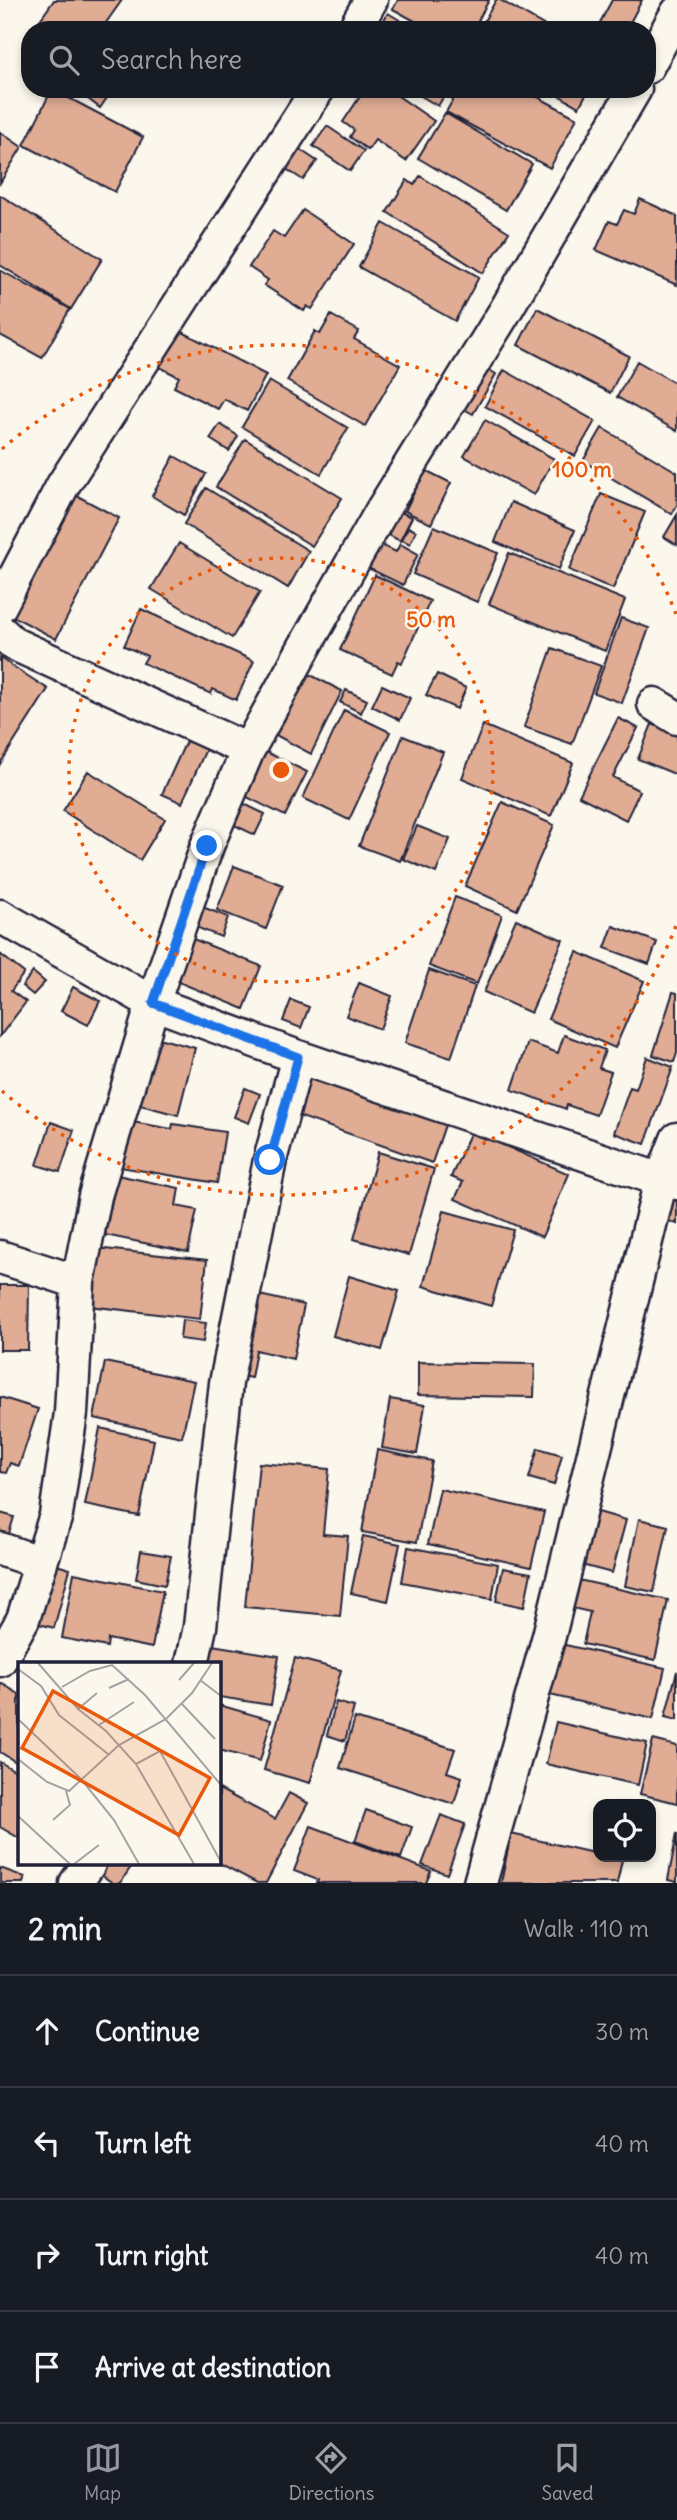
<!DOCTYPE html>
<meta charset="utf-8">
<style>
:root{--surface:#171b24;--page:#242831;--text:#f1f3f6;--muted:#9ea1a6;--line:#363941;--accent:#9495a2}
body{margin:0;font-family:Delius,sans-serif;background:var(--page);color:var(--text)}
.controls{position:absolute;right:21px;bottom:21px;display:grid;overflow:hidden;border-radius:14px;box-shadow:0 4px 10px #0003}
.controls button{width:63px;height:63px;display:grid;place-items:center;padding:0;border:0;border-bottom:2px solid var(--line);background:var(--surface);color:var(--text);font:35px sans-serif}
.stop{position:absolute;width:21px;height:21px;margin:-16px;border:5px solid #1a73e8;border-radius:50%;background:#fff}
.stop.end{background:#1a73e8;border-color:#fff;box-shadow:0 2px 7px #0008}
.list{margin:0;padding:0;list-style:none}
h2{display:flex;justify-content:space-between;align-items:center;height:91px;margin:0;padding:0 28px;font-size:30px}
h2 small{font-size:23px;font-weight:400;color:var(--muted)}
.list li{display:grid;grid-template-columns:46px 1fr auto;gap:21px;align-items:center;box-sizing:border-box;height:112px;padding:0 28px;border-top:2px solid var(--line)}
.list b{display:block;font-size:26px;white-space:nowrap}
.list em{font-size:23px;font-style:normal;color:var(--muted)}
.icon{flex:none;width:38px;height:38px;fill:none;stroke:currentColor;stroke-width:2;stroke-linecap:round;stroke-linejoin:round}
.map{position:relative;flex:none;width:677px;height:1883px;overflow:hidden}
.search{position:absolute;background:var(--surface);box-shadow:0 4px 10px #0003;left:21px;right:21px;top:21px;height:77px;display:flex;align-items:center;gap:18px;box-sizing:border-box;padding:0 24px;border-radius:28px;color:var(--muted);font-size:26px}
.sheet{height:539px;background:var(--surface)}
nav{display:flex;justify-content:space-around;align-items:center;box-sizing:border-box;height:98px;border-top:2px solid var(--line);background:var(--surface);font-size:19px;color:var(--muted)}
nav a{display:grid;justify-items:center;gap:4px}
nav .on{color:var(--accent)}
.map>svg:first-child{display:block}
.building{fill:#e0ad94;stroke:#22223b;stroke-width:2}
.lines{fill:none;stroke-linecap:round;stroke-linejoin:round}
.minor-casing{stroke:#22223b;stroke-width:37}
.minor{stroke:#fbf7ec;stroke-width:32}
.route{stroke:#1a73e8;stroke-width:9}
.ring{fill:none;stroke:#e8590c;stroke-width:3.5;stroke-dasharray:3.5 7}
.inset-road{fill:none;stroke:#a4a2a5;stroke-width:2}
.view{fill:#e8590c;fill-opacity:0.15;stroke:#e8590c;stroke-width:3.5}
.inset-edge{fill:none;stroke:#22223b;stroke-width:3.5}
.centre{fill:#e8590c;stroke:#fbf7ec;stroke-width:3.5}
.ring-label{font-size:21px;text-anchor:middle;font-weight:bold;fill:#e8590c;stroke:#fbf7ec;stroke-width:5;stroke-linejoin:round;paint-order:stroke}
</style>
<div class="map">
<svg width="677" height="1883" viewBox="0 0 677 1883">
<rect width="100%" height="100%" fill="#fbf7ec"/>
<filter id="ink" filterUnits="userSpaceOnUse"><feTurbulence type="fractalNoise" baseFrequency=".0143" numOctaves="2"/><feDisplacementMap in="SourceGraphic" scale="14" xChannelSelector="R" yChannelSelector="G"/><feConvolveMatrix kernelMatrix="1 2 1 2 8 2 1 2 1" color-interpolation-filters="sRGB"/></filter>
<g filter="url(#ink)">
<path class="building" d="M54,0H122L103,27L107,30H33Z
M398,0H489L473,30H431L393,9Z
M496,0H500L552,30H479Z
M612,0H642L626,30H596Z
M388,13L416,30H378Z
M52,89L143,137L115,192L24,145Z
M75,89H113L100,108Z
M365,89H388L434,121L406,161L375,140L368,150L350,137L354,130L343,122Z
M409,89H448L438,106Z
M459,89H523L577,118L550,168L446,112Z
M548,89H589L579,107Z
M445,113L532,164L506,210L418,158Z
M327,126L364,151L350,171L313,146Z
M0,132L22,147L0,183Z
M290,143L317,161L303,180L277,163Z
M420,176L509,232L483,273L387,212L407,180L414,185Z
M0,195L102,259L71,309L0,265Z
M640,199L677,216V285L596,250L609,221L617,224L624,210L634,214Z
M303,210L354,244L312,309L307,306L304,311L264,285L268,280L249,267L273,231L284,238Z
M383,223L479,277L455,321L359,267Z
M0,270L70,309L42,358L0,335Z
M537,308L629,356L610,393L518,345Z
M331,315L359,331L354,339L400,365L365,426L287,381L315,331L320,334Z
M167,324L266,375L247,411L224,399L218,409L174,387L179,377L148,361Z
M637,361L677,384V431L617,397Z
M479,364L496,374L473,414L457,405Z
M504,370L595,421L575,456L485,406Z
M269,381L348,428L321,474L242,427Z
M485,420L554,459L534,495L464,456Z
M220,424L238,436L229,451L210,439Z
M602,428L677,472V505L672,514L583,461Z
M245,439L342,498L312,546L216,487Z
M174,456L206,474L184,515L152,496Z
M425,470L451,483L431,524L405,511Z
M206,488L309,551L288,588L184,524Z
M66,490L119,518L56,639L3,611Z
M601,494L645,512L613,589L569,570Z
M511,502L575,530L559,569L495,542Z
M396,510L412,517L400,541L385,533Z
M677,515V545L664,537Z
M434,526L498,553L477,602L413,574Z
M408,527L416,531L410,544L402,540Z
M179,543L260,592L232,638L151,589Z
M379,544L396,552L400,544L418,554L403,585L368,568Z
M509,553L625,600L605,651L489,604Z
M375,575L430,601L402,663L398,661L392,674L340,650Z
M141,609L254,661L236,700L213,689L211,694L143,663L147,656L124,646Z
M621,618L649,628L622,703L594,693Z
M552,648L601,666L572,744L524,727Z
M0,658L48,689L0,764Z
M301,670L342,691L311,754L270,732Z
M437,674L466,688L457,709L426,695Z
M382,685L410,698L400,720L372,706Z
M346,690L367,700L361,713L340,702Z
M344,710L390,732L349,820L303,798Z
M618,718L638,728L613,777L640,791L626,820L579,796Z
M652,724L677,734V775L638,759Z
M483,725L573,763L551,816L462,778Z
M403,736L443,752L400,861L359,846Z
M188,737L207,747L182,803L162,794Z
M256,747L307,772L285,816L235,791Z
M88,771L165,819L140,860L63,811Z
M236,800L265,814L255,835L226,821Z
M502,802L554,825L517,910L465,886Z
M417,826L450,839L436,873L403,859Z
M234,866L283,885L266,929L217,910Z
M455,897L502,915L477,984L429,966Z
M200,906L228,917L221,937L193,926Z
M516,919L563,940L531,1013L484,992Z
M613,926L657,942L649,964L605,948Z
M193,939L261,966L244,1009L176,981Z
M577,952L644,981L615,1048L548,1019Z
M0,954L24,973L11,991L26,1002L0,1036Z
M429,970L475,986L451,1058L405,1043Z
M33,972L45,982L33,995L22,986Z
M359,983L392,996L380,1029L346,1016Z
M73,987L100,1001L88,1025L61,1011Z
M673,992L677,993V1053L674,1062L653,1055Z
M291,1000L309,1007L301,1028L283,1021Z
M147,1035L195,1048L178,1115L133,1103Z
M564,1035L605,1050L599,1068L611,1072L596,1115L567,1105L566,1109L512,1090L528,1042L558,1053Z
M647,1057L673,1067L645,1144L614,1133L630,1087L636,1089Z
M301,1071L446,1122L432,1163L287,1112Z
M245,1088L260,1094L249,1123L234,1117Z
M121,1120L172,1129L173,1124L225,1132L217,1183L114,1166Z
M51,1122L74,1130L60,1172L37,1165Z
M471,1131L569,1174L542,1237L455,1199L463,1182L451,1177Z
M378,1152L434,1169L409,1255L354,1239Z
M117,1175L179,1188L176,1206L197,1210L188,1252L105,1235Z
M663,1191L677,1196V1224L655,1216Z
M444,1211L513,1230L491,1306L423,1286Z
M95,1248L207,1260L200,1319L89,1306Z
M349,1276L399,1291L382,1350L333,1336Z
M0,1285H29L28,1350H0Z
M246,1292L304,1305L293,1359L256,1350L251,1378L228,1373Z
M182,1320L206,1323L203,1342L180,1339Z
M105,1362L194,1381L182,1437L94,1418Z
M418,1362L535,1364L534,1397L418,1395Z
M0,1397L38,1409L19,1466L10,1463L6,1473L0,1472Z
M390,1399L425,1405L417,1454L382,1448Z
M100,1428L154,1440L139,1516L85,1505Z
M538,1448L562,1455L554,1485L529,1478Z
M377,1450L432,1461L417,1542L362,1532Z
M259,1463L329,1469L323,1534L348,1536L340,1616L245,1607Z
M440,1489L544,1512L531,1567L428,1544Z
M584,1508L626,1520L612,1573L570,1562Z
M0,1513L14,1517L8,1537L0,1535Z
M639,1519L668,1526L654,1592L625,1586Z
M363,1536L400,1544L388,1601L351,1593Z
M408,1547L498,1564L492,1599L402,1582Z
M141,1551L171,1556L165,1585L136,1579Z
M46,1562L70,1569L54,1628L29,1621Z
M503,1568L531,1573L524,1607L496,1601Z
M74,1573L163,1591L152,1648L108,1639L107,1647L62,1638Z
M574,1579L668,1600L655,1660L583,1644L590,1612L568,1607Z
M561,1644L665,1668L653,1719L550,1695Z
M212,1645L279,1656L271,1705L219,1697V1664H209Z
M295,1658L341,1670L310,1783L264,1770Z
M677,1671V1720L665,1717Z
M1,1683L19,1694V1764L0,1752Z
M336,1702L354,1707L345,1741L327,1735Z
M219,1705L271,1720L260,1761L219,1750Z
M355,1718L455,1749L447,1772L462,1777L454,1804L340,1768Z
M556,1722L647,1743L638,1785L546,1764Z
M653,1740L677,1746V1803L640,1794Z
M0,1762L19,1773V1838L0,1827Z
M219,1789L275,1819L289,1793L308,1803L266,1883H257L219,1863Z
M366,1810L412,1827L401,1858L355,1841Z
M441,1815L465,1824L447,1874L422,1865Z
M311,1826L431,1871L426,1883H317L318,1880L294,1871Z
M677,1833V1882L668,1880Z
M511,1834L598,1854V1857L622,1860L617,1883H501Z
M100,1864H133L120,1883H113L95,1871Z
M0,1868L25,1877L23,1883H0Z"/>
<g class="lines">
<g class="minor-casing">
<path id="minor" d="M354,30L371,0
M647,67L677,13
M0,606L63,485L318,89
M0,631L14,644L248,750
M654,704L677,718
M0,916L153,1003L298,1057L661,1180L677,1183
M0,1257L78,1282
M0,1549L41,1563
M0,1660L23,1619L56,1515L71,1413L78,1282L95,1196L153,1003L207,846L248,750L304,648L381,512L504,313L635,89
M192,1664L200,1627L226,1383L270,1160L298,1057
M76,1883L89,1864
M480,1883L549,1636L661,1180L677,1139"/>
</g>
<use href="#minor" class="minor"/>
</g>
</g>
<g class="lines" filter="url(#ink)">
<path class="route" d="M207,846L153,1003L298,1057L270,1160"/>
</g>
<g class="ring">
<circle cx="281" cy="770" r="212"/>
<path d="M676 926A425 425 0 0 1 2 1091M2 449A425 425 0 0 1 676 614"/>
</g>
<g transform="translate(18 1662)">
<rect width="203" height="203" fill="#fbf7ec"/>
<path class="inset-road" d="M20,1L60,47L88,69L118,102L176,202M0,7L23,24L41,53L90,92M161,18L176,1M182,18L203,34M44,25L72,9L94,3L127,33L203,123M91,26L111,17M164,42L197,77M60,47L79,31M0,57L63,117L96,158L121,202M81,63L116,40M0,97L29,120L51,129L101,83L148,57L174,31L194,1M118,102L142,89L203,200M0,154L52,202M35,158L52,143L48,129M56,202L81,183"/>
<path class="view" d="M35,29L192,116L161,173L4,86Z"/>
<rect width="203" height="203" class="inset-edge"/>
</g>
<circle cx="281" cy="770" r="10" class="centre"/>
<g class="ring-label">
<text x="582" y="477">100 m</text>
<text x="431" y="627">50 m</text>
</g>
</svg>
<div class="controls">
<button><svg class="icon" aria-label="locate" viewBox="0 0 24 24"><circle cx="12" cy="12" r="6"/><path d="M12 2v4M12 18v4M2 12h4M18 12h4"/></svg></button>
</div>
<div class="stop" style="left:270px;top:1160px"></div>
<div class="stop end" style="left:207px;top:846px"></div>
<div class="search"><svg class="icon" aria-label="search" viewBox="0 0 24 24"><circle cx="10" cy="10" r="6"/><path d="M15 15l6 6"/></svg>Search here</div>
</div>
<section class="sheet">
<h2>2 min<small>Walk · 110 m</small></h2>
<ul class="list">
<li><svg class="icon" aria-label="ahead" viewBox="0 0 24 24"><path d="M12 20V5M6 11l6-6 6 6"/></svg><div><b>Continue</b></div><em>30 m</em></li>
<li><svg class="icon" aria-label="left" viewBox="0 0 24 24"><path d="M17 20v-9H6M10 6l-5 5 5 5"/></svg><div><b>Turn left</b></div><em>40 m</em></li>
<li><svg class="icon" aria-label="right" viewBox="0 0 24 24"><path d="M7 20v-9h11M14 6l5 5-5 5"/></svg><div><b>Turn right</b></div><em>40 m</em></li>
<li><svg class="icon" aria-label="arrive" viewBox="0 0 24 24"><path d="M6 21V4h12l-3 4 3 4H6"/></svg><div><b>Arrive at destination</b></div></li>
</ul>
</section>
<nav>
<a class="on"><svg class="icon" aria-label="map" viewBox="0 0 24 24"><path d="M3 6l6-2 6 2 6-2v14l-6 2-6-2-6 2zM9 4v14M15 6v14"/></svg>Map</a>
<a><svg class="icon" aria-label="directions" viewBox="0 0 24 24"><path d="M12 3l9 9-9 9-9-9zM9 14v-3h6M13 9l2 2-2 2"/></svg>Directions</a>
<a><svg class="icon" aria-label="saved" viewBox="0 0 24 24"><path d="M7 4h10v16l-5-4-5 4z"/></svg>Saved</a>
</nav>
